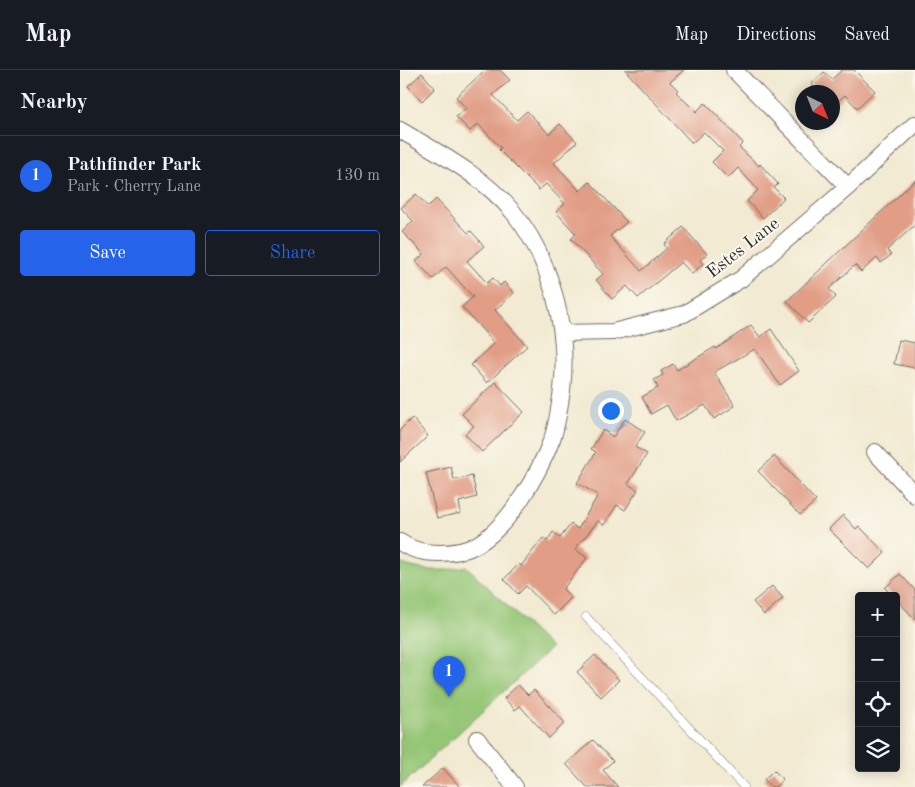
<!DOCTYPE html>
<meta charset="utf-8">
<style>
:root{--surface:#171b24;--page:#242831;--text:#f1f3f6;--muted:#9ea1a6;--line:#363941;--accent:#2563eb}
body{margin:0;font-family:"Old Standard TT",serif;background:var(--page);color:var(--text)}
.controls{position:absolute;right:15px;bottom:15px;display:grid;overflow:hidden;border-radius:5px;box-shadow:0 2px 12px #0003}
.controls button{width:45px;height:45px;display:grid;place-items:center;padding:0;border:0;border-bottom:1px solid var(--line);background:var(--surface);color:var(--text);font:25px sans-serif}
.compass{position:absolute;left:395px;top:15px;width:45px;height:45px;border-radius:50%;background:var(--surface);box-shadow:0 2px 12px #0003;rotate:137deg}
.you{position:absolute;left:210px;top:340px;width:18px;height:18px;margin:-12px;border:4px solid #fff;border-radius:50%;background:#1a73e8;box-shadow:0 0 0 8px #1a73e833}
.badge{display:grid;place-items:center;width:32px;height:32px;border-radius:50%;background:var(--accent);color:#fff;font-size:16px;font-weight:700}
.pin{position:absolute;translate:-50% -41px;filter:drop-shadow(0 1px 2px #0008)}
.pin::after{content:'';position:absolute;top:26px;width:18px;height:15px;background:inherit;clip-path:polygon(0 0,100% 0,50% 100%)}
.list{margin:0;padding:0;list-style:none}
h2{display:flex;justify-content:space-between;align-items:center;height:65px;margin:0;padding:0 20px;font-size:21px}
h2 small{font-size:16px;font-weight:400;color:var(--muted)}
.list li{display:grid;grid-template-columns:32px 1fr auto;gap:15px;align-items:center;box-sizing:border-box;height:80px;padding:0 20px;border-top:1px solid var(--line)}
.list b{display:block;font-size:19px;white-space:nowrap}
.list p{margin:0;font-size:16px;white-space:nowrap;color:var(--muted)}
.list em{font-size:16px;font-style:normal;color:var(--muted)}
.actions{display:flex;gap:10px;padding:15px 20px}
.actions a{flex:1;padding:11px 0;border:1px solid var(--accent);border-radius:5px;text-align:center;font-size:18px;color:var(--accent)}
.actions .main{background:var(--accent);color:#fff}
.icon{flex:none;width:28px;height:28px;fill:none;stroke:currentColor;stroke-width:2;stroke-linecap:round;stroke-linejoin:round}
.map{position:relative;flex:none;width:515px;height:717px;overflow:hidden}
header{display:flex;align-items:center;gap:30px;box-sizing:border-box;height:70px;padding:0 25px;background:var(--surface);border-bottom:1px solid var(--line)}
header strong{font-size:24px}
nav{display:flex;gap:28px;margin-inline-start:auto;font-size:18px}
main{display:flex}
aside{flex:1;background:var(--surface)}
.map>svg:first-child{display:block}
.green{fill:#95c676;stroke:#607850}
.building{fill:#e19d86}
.lines{fill:none;stroke-linecap:round;stroke-linejoin:round}
.service-casing{stroke:#716e65;stroke-width:9}
.minor-casing{stroke:#716e65;stroke-width:18}
.service{stroke:#fff;stroke-width:8}
.minor{stroke:#fff;stroke-width:16}
.labels{text-anchor:middle;dominant-baseline:central;stroke-width:4;stroke-linejoin:round;paint-order:stroke}
.street-label{font-size:18px;fill:#2b2b2b;stroke:#fbf7ec}
</style>
<header>
<strong>Map</strong>
<nav><a>Map</a><a>Directions</a><a>Saved</a></nav>
</header>
<main>
<aside>
<h2>Nearby<small></small></h2>
<ul class="list">
<li><span class="badge">1</span><div><b>Pathfinder Park</b><p>Park · Cherry Lane</p></div><em>130 m</em></li>
</ul>
<div class="actions"><a class="main">Save</a><a>Share</a></div>
</aside>
<div class="map">
<svg width="515" height="717" viewBox="0 0 515 717">
<rect width="100%" height="100%" fill="#fbf7ec"/>
<filter id="ink" filterUnits="userSpaceOnUse"><feTurbulence type="fractalNoise" baseFrequency=".02" numOctaves="2"/><feDisplacementMap in="SourceGraphic" scale="10" xChannelSelector="R" yChannelSelector="G"/><feConvolveMatrix kernelMatrix="1 2 1 2 8 2 1 2 1" color-interpolation-filters="sRGB"/></filter>
<filter id="wash" filterUnits="userSpaceOnUse"><feTurbulence type="fractalNoise" baseFrequency=".0096" numOctaves="4" result="noise"/><feDisplacementMap in="SourceGraphic" scale="20" xChannelSelector="R" yChannelSelector="G"/><feGaussianBlur stdDeviation="1.12" result="paint"/><feColorMatrix in="noise" values="0 0 0 0 0 0 0 0 0 0 0 0 0 0 0 0 0 1.4 0 .05"/><feComposite in="paint" operator="in"/></filter>
<g filter="url(#wash)">
<rect width="100%" height="100%" fill="#f2ead2"/>
<path class="green" d="M0,493C22,502 44,502 66,496L151,578L0,717Z"/>
<g id="blocks">
<path class="building" d="M85,0H100L110,10L93,25L117,50L127,41L149,64L160,54L177,72L154,93L180,121L190,112L227,152L210,166L241,201L267,178L264,174L283,157L307,184L300,190L303,194L292,204L281,192L238,228L227,216L212,229L196,210L203,204L171,169L176,164L156,142L165,134L146,114L139,120L99,80L101,78L78,54L70,61L56,47L66,38L56,27Z
M225,0H284L270,12L278,20L276,22L296,42L305,33L343,73L339,77L359,96L360,94L378,114L374,118L384,128L363,148L347,131L358,120L338,98L328,108L312,92L323,81L304,62L292,73Z
M442,0H454L475,21L457,38L445,25L432,37V22H418L411,14L424,2L432,9Z
M22,3L35,18L22,31L8,16Z
M515,110V155L487,180L491,185L481,193L477,188L461,202L455,195L429,219L436,227L408,253L387,231Z
M16,124L28,137L36,129L68,163L71,161L84,176L67,191L87,213L93,208L100,216L104,212L114,223L95,240L127,276L87,313L71,295L94,273L62,237L73,227L46,197L33,209L16,191L24,184L2,162L13,151L1,138Z
M351,255L360,267L371,259L399,301L380,315L355,279L314,302L335,336L314,349L305,335L276,351L267,335L251,344L242,327L258,318L254,310L263,305L261,301L273,294L277,300L315,277L316,279Z
M499,270L515,273V298L494,294Z
M95,312L124,342L82,382L65,364L74,356L62,344Z
M12,348L28,366L0,392V360Z
M225,349L245,362L235,377L247,384L228,414L238,420L225,440L217,435L204,455L198,451L175,479L187,488L163,519L171,528L154,545L126,516L118,524L104,509L119,494L121,496L143,468L147,471L153,462L160,468L171,454L178,459L198,425L177,413L196,382L191,379L203,360L213,367Z
M374,386L416,431L400,445L358,401Z
M51,397L54,410L72,406L77,427L59,432L61,443L37,448L26,403Z
M443,445L456,459L459,456L485,483L469,499L429,459Z
M500,504L515,520V549L496,529V526H493L485,518Z
M372,516L383,528L364,545L353,532Z
M195,585L219,610L201,627L177,602Z
M118,615L128,625L134,620L165,653L149,668L120,636L115,640L104,628Z
M193,670L213,691L203,700L218,717H187L166,694Z
M43,698L60,717H22Z
M374,700L383,710L375,717H371L364,709Z"/>
</g>
</g>
<g filter="url(#ink)">
<use href="#blocks" fill-opacity="0" stroke="#716e65" stroke-width="1"/>
<g class="lines">
<g class="service-casing">
<path id="service" d="M186,547L344,717"/>
</g>
<g class="minor-casing">
<path id="minor" d="M334,0L448,117
M0,60C40,84 82,105 113,142C152,190 169,260 162,320C160,334 157,356 152,369C139,403 109,457 76,475C66,481 51,483 39,483C26,483 11,480 0,472
M162,263L213,262L284,244L341,209L448,117L515,54
M475,382L515,425
M77,669L115,717"/>
</g>
<use href="#service" class="service"/>
<use href="#minor" class="minor"/>
</g>
</g>
<g class="labels">
<g class="street-label">
<text transform="translate(343 178) rotate(-38)">Estes Lane</text>
</g>
</g>
</svg>
<div class="controls">
<button>+</button>
<button>−</button>
<button><svg class="icon" aria-label="locate" viewBox="0 0 24 24"><circle cx="12" cy="12" r="6"/><path d="M12 2v4M12 18v4M2 12h4M18 12h4"/></svg></button>
<button><svg class="icon" aria-label="layers" viewBox="0 0 24 24"><path d="M12 4l9 5-9 5-9-5zM3 14l9 5 9-5"/></svg></button>
</div>
<svg class="compass" viewBox="-18 -18 36 36"><path d="M0-13l5 13h-10z" fill="#e53935"/><path d="M0 13l5-13h-10z" fill="#9ea1a6"/></svg>
<div class="you"></div>
<div class="pin badge" style="left:49px;top:627px">1</div>
</div>
</main>
